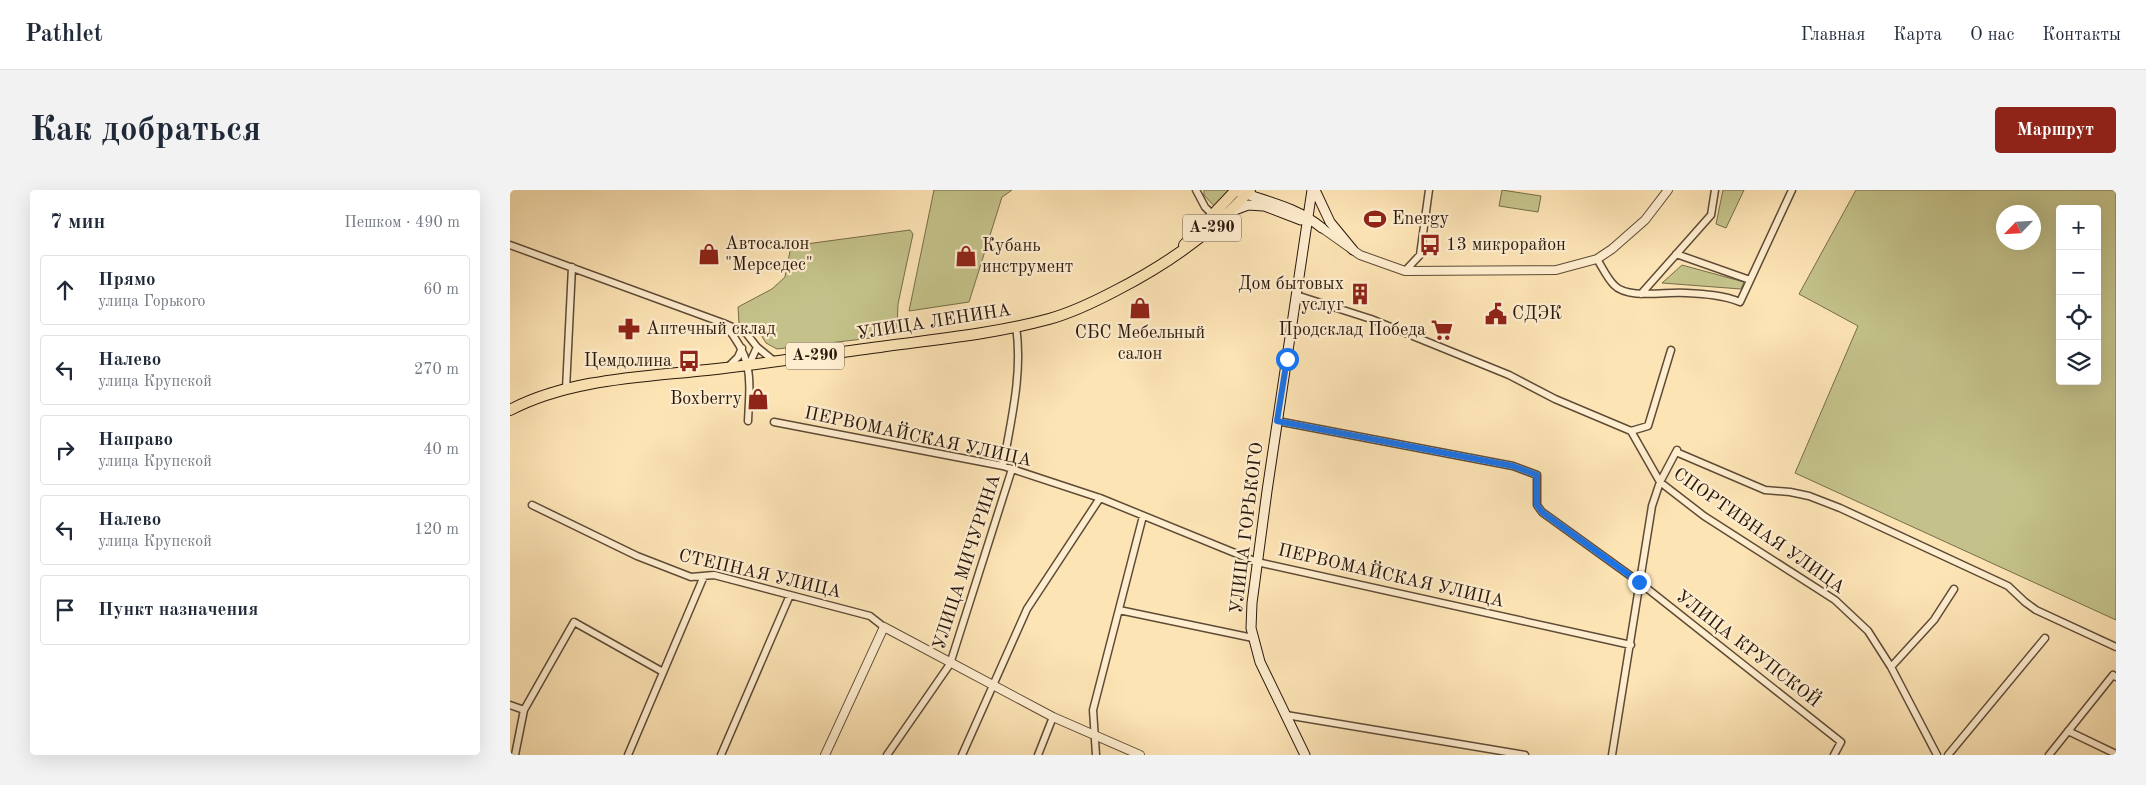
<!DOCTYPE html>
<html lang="ru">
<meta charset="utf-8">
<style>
:root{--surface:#fff;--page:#f2f2f3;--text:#1f2937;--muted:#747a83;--line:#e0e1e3;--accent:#8f2418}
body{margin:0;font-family:"Old Standard TT",serif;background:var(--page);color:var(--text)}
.controls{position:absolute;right:15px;top:15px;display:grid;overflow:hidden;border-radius:5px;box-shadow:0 5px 20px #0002}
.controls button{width:45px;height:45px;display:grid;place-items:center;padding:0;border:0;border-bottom:1px solid var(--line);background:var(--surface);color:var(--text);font:25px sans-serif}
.compass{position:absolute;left:1486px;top:15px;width:45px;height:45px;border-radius:50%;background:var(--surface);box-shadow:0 5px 20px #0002;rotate:245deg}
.stop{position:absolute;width:15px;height:15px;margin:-11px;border:4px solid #1a73e8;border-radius:50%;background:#fff}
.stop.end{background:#1a73e8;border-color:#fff;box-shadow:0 1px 5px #0008}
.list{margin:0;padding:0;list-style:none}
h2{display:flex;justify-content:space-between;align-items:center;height:65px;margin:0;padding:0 20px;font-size:21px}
h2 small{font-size:16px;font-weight:400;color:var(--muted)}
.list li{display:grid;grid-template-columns:32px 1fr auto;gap:15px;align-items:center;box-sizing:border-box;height:70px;margin:0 10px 10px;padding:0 10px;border:1px solid var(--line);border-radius:5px}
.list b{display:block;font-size:19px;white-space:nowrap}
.list p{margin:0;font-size:16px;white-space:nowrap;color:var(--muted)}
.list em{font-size:16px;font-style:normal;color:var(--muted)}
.icon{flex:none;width:28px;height:28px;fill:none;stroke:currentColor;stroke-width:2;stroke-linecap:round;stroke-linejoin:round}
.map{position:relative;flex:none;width:1606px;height:565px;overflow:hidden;border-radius:5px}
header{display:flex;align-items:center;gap:30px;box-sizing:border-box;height:70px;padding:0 25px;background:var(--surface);border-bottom:1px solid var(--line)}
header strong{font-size:24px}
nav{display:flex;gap:28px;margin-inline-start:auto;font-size:18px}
.intro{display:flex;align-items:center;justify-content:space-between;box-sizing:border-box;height:120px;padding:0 30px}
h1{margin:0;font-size:35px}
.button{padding:12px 22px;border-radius:5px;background:var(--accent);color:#fff;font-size:18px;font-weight:700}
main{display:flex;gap:30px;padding:0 30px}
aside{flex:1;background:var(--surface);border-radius:5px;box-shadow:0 5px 20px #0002}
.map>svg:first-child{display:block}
.green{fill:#c4c28a;stroke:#766d4b;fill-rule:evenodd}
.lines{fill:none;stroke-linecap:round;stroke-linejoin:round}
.minor-casing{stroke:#5e4b36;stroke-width:9}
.tertiary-casing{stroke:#5e4b36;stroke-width:10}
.secondary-casing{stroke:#29180c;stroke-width:11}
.trunk-casing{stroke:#29180c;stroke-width:12}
.minor{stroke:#feedcf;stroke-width:6}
.tertiary{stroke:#feedcf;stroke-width:8}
.secondary{stroke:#feedcf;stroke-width:9}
.trunk{stroke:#fde4b5;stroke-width:10}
.route{stroke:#1a73e8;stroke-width:6}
.labels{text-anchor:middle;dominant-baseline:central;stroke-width:4.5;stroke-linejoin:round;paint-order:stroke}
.shield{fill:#feedcf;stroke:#695846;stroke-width:1}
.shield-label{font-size:16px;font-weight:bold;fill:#29180c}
.poi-label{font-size:18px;fill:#29180c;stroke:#feedcf;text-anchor:start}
.street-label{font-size:18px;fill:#29180c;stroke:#feedcf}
</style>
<header>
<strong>Pathlet</strong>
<nav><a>Главная</a><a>Карта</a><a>О нас</a><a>Контакты</a></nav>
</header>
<div class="intro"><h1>Как добраться</h1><a class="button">Маршрут</a></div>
<main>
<aside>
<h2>7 мин<small>Пешком · 490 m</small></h2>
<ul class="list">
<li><svg class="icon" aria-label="ahead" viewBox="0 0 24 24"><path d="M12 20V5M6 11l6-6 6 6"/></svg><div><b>Прямо</b><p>улица Горького</p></div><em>60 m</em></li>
<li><svg class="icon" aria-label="left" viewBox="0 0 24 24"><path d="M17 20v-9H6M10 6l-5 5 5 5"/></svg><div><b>Налево</b><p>улица Крупской</p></div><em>270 m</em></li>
<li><svg class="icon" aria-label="right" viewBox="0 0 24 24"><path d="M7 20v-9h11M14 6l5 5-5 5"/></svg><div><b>Направо</b><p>улица Крупской</p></div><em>40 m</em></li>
<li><svg class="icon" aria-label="left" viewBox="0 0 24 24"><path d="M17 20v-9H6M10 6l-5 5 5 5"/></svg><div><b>Налево</b><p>улица Крупской</p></div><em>120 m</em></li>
<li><svg class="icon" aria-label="arrive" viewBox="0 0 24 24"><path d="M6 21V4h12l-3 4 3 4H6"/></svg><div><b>Пункт назначения</b></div></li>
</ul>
</aside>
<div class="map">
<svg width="1606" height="565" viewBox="0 0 1606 565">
<rect width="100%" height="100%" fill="#fde4b5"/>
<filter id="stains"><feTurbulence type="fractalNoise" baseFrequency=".004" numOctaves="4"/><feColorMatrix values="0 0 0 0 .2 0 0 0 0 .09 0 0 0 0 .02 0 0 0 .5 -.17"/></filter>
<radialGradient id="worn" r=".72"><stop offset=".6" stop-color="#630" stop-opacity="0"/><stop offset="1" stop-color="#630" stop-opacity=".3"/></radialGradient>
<path class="green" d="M424,0H502L492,7L459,112L399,121Z
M694,0H720L704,16L694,5Z
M992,0L1031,6L1028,22L989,16Z
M1213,0H1234L1216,38L1206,34Z
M1346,0H1606V430L1285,283L1348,136L1289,104ZM1550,19H1587V191H1550ZM1494,22H1524V52H1494Z
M400,40L403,44L388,114L387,138L379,146L267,159L256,153L248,140L229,133L228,117L262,99L275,87L281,56Z
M1172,75L1234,92L1231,99L1152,93Z"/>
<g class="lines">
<g class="minor-casing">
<path id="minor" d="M686,0L695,17L703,25
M0,55L213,133L236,143L247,157L239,175
M1166,64L1240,90
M1087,69C1092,77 1097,88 1104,95C1118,110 1158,101 1176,103C1194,104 1213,105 1230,112L1282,0
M895,81L910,65L919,0
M1131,104L1201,25L1205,0
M786,105L861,129L999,185L1045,209L1121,241L1150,292L1194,326L1325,410L1358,441L1381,477L1427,565
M215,135C244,169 240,189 238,231
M247,157L264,171
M218,177L228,167L232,158
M56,199L62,77
M767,231L1003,276L1027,285V315L1032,322L1129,392L1331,552L1324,565
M264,232L493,276L590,308L747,372L1121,455
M1121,241L1138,236L1161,160
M1166,262L1255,300L1280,302L1299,306L1330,318L1498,396L1515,412L1526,420L1606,457
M493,276C501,230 513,183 506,136
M22,315L127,366L181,387L204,385L280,405L360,426L374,437
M609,420L743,448
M1381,477L1424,430L1444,399
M0,515L14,520
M776,525L1015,565
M1558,541L1606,564
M5,565L14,520L64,432L153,482
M118,565L194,386
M211,565L280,405
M377,565L440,474L502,279
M452,565L517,419L590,308
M528,565L543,527
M586,565L583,520L633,326
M1102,565L1142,316L1150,292L1167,260
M1438,565L1535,448
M1539,565L1603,485L1606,487"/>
</g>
<g class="tertiary-casing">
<path id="tertiary" d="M812,38L850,65L895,81L1046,80L1087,69L1102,59L1135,30L1158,0
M315,565L374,437L543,527L630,565"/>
</g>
<g class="secondary-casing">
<path id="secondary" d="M805,0L820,32L843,60
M730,2C759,12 788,18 812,38
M749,14L791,30
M722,21L738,15L753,16
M795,565L750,472L741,438L742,413L757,301L802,0"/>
</g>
<g class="trunk-casing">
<path id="trunk" d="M674,55L726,0
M0,220C59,189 132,187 197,180C255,174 313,164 370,157C426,149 484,144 539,129C561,123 584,112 605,101C656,75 702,44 740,0"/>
</g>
<use href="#minor" class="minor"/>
<use href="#tertiary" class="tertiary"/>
<use href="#secondary" class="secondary"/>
<use href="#trunk" class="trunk"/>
</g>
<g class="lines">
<path class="route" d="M777,169L767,231L1003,276L1027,285V315L1032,322L1129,392"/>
</g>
<defs>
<g id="stadium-bare" transform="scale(1.725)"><path d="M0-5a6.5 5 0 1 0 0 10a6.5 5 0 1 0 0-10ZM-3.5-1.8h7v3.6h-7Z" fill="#8f2418" stroke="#feedcf" stroke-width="2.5" paint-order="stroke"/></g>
<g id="bus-bare" transform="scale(1.725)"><path d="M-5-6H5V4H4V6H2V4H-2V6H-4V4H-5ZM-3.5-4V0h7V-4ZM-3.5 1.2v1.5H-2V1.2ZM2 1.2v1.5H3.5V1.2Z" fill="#8f2418" stroke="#feedcf" stroke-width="2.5" paint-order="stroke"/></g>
<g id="shop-bare" transform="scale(1.725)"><path d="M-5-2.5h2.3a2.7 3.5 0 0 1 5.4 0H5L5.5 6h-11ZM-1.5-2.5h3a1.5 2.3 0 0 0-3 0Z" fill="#8f2418" stroke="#feedcf" stroke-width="2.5" paint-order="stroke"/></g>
<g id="building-bare" transform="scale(1.725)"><path d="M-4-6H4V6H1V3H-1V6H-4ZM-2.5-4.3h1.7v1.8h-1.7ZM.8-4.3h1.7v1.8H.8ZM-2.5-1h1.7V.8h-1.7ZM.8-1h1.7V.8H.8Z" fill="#8f2418" stroke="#feedcf" stroke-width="2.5" paint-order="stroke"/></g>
<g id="civic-bare" transform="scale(1.725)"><path d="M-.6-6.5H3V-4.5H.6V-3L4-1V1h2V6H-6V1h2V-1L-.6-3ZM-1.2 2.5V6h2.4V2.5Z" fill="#8f2418" stroke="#feedcf" stroke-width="2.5" paint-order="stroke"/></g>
<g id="pharmacy-bare" transform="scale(1.725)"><path d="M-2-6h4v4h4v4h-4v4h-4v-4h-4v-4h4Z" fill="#8f2418" stroke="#feedcf" stroke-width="2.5" paint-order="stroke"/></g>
<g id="supermarket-bare" transform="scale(1.725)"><path d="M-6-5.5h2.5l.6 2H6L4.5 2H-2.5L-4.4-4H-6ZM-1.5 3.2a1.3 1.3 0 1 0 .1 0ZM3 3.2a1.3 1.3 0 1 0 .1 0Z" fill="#8f2418" stroke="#feedcf" stroke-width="2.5" paint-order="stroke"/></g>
</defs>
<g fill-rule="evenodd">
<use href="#stadium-bare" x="865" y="29"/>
<use href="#bus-bare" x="920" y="55"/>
<use href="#shop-bare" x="199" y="64"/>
<use href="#shop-bare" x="456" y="66"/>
<use href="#building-bare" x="850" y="104"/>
<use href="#shop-bare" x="630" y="118"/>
<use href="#civic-bare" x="986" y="124"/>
<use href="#pharmacy-bare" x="119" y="139"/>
<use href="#supermarket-bare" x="932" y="140"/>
<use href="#bus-bare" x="179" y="171"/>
<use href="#shop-bare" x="248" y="209"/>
</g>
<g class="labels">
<g class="shield">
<rect x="673" y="24.5" width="58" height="27" rx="4"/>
<rect x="276" y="152.5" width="58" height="27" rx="4"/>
</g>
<g class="shield-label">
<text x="702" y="38">А-290</text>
<text x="305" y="166">А-290</text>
</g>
<g class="poi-label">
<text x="882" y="29">Energy</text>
<text x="215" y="54">Автосалон<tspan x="215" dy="21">"Мерседес"</tspan></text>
<text x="936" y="55">13 микрорайон</text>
<text x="472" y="56">Кубань<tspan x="472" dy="21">инструмент</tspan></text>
<text x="834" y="94" text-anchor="end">Дом бытовых<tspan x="834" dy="21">услуг</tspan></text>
<text x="1002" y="124">СДЭК</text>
<text x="136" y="139">Аптечный склад</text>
<text x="916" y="140" text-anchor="end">Продсклад Победа</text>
<text x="630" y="143" text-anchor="middle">СБС Мебельный<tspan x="630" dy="21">салон</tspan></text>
<text x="162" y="171" text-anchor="end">Цемдолина</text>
<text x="232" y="209" text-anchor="end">Boxberry</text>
</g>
<g class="street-label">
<text transform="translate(424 132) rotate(-9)">УЛИЦА ЛЕНИНА</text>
<text transform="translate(408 247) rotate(12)">ПЕРВОМАЙСКАЯ УЛИЦА</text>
<text transform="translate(737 338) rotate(-83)">УЛИЦА ГОРЬКОГО</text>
<text transform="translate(1249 341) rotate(35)">СПОРТИВНАЯ УЛИЦА</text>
<text transform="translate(457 372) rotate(-72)">УЛИЦА МИЧУРИНА</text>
<text transform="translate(250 384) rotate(13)">СТЕПНАЯ УЛИЦА</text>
<text transform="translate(881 386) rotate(13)">ПЕРВОМАЙСКАЯ УЛИЦА</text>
<text transform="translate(1238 459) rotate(38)">УЛИЦА КРУПСКОЙ</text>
</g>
</g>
<rect width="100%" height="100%" filter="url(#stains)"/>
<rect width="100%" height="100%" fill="url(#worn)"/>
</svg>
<div class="controls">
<button>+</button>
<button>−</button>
<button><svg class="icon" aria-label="locate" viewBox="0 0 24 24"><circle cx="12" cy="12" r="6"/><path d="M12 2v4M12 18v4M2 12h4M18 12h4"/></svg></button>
<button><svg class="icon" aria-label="layers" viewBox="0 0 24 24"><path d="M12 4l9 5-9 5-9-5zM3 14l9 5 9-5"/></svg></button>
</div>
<svg class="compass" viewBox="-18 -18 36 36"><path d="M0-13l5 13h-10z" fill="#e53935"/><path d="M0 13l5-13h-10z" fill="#747a83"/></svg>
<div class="stop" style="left:777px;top:169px"></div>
<div class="stop end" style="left:1129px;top:392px"></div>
</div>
</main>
